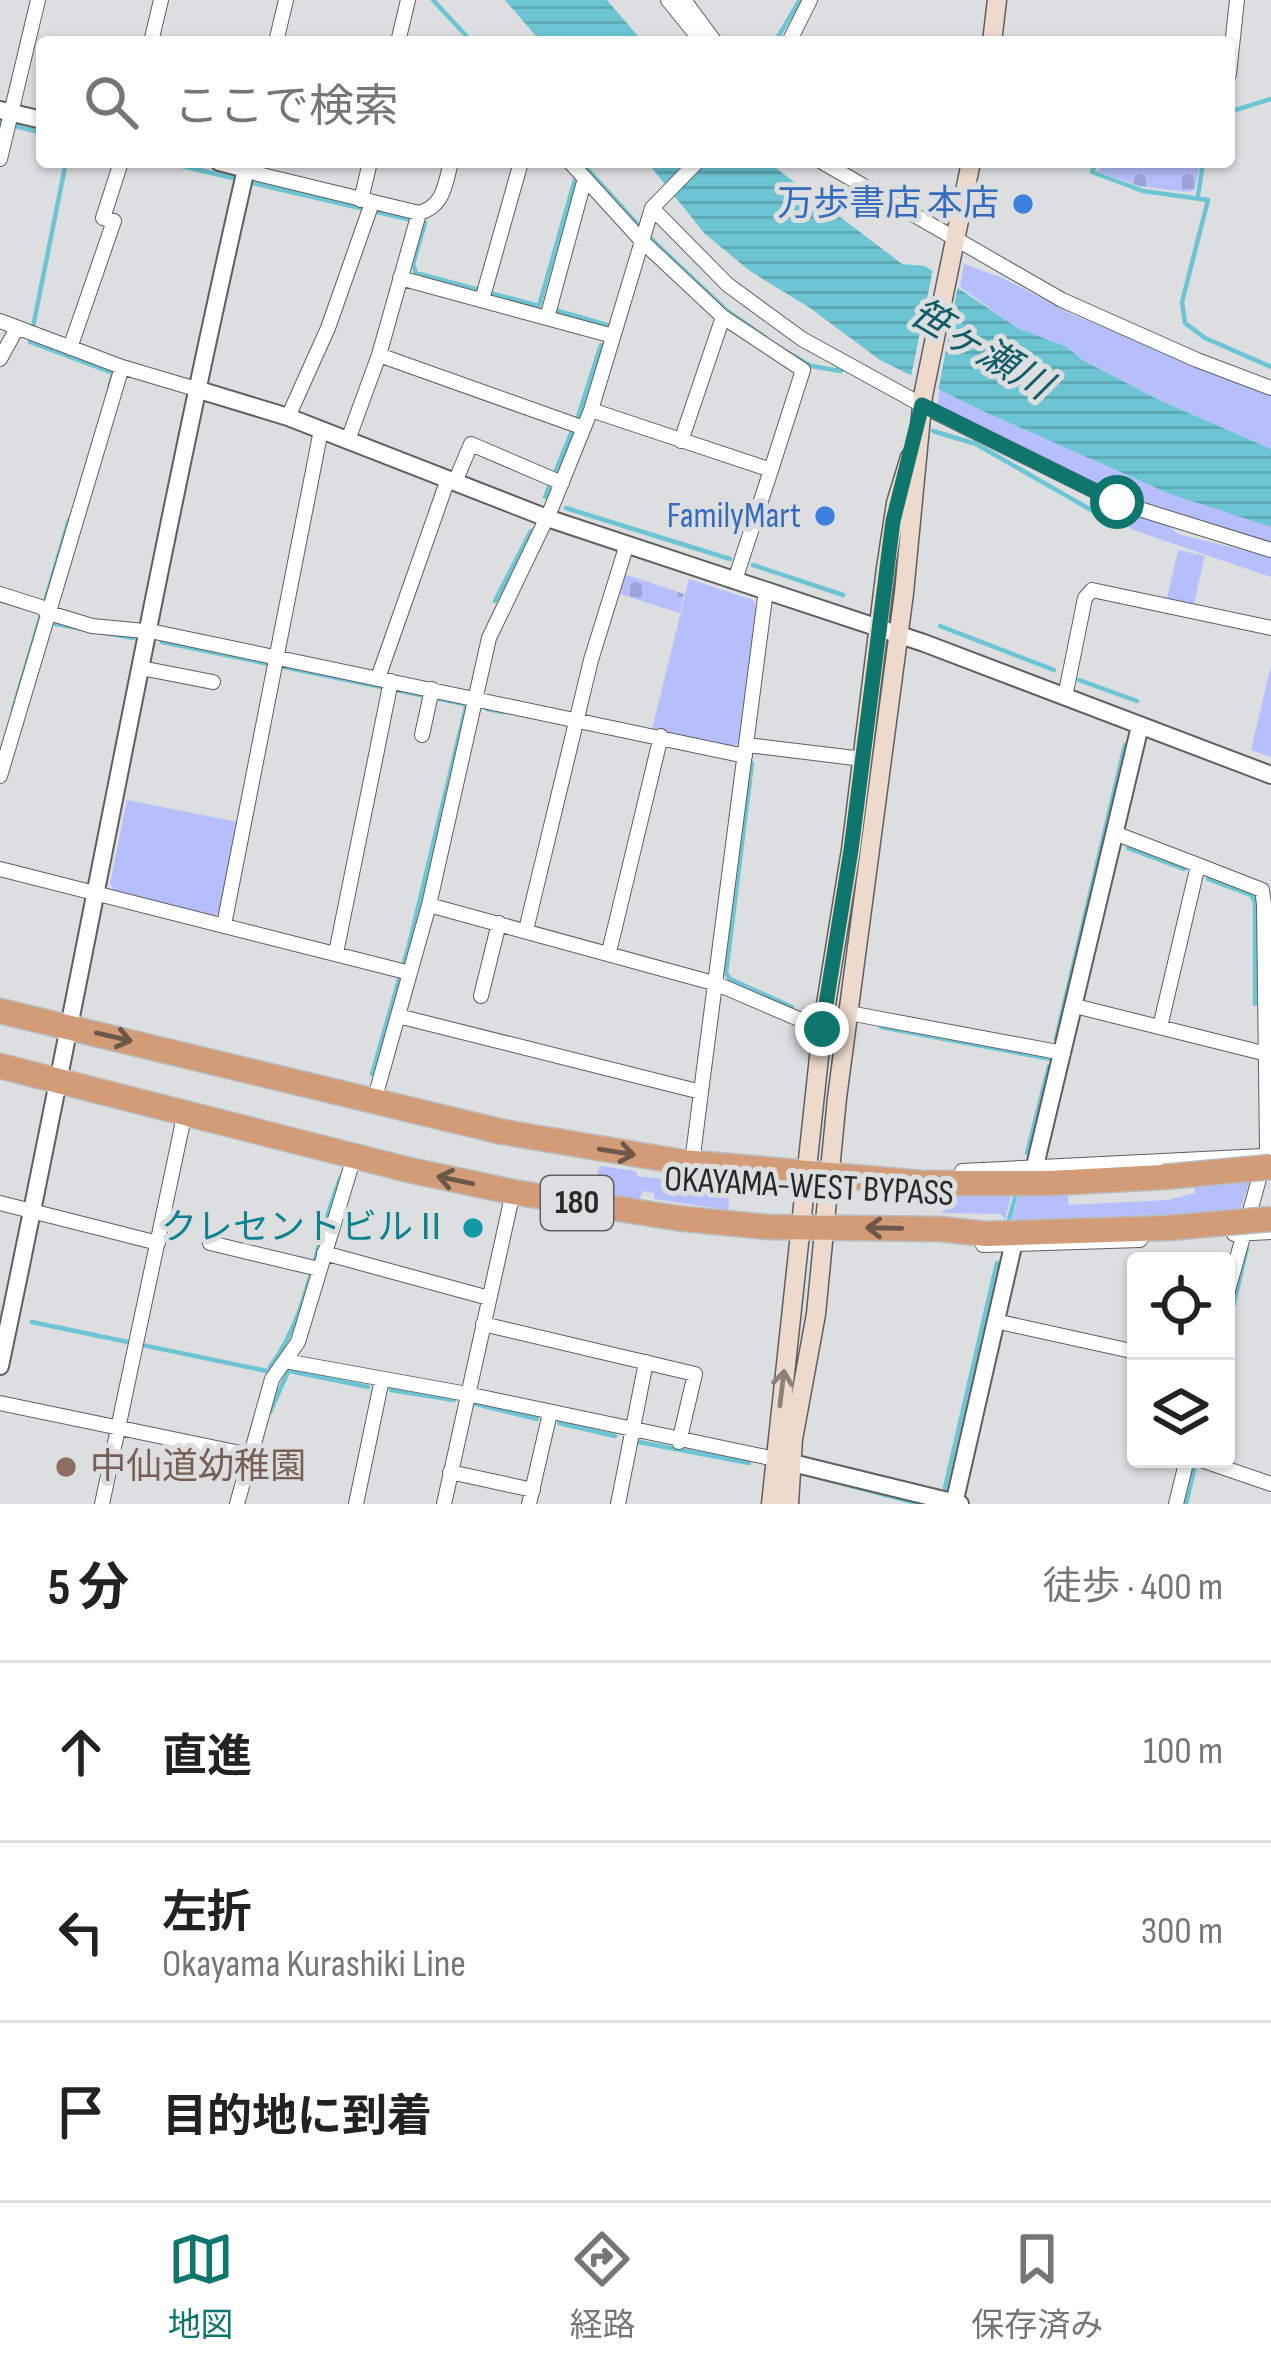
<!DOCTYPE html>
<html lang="ja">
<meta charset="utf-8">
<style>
:root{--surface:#fff;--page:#f2f2f2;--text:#222;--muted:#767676;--line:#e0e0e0;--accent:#0f766e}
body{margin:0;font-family:"Sofia Sans Condensed","Noto Sans JP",sans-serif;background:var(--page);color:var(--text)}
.controls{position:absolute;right:36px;bottom:36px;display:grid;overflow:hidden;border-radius:12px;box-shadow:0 3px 9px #0004}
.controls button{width:108px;height:108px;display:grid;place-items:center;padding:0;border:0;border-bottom:3px solid var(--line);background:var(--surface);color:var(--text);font:60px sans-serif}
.stop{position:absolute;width:36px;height:36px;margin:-27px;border:9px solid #0f766e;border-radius:50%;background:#fff}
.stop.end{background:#0f766e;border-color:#fff;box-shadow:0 3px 12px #0008}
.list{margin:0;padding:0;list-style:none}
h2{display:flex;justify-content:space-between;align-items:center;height:156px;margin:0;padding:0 48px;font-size:51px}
h2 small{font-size:39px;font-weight:400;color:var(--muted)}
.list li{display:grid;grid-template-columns:78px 1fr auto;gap:36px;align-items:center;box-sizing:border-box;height:180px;padding:0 48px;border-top:3px solid var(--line)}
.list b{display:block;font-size:45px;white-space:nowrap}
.list p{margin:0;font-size:39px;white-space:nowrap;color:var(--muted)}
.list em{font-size:39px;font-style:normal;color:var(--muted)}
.icon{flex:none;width:66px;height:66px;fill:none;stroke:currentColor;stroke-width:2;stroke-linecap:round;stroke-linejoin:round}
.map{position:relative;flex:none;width:1271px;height:1504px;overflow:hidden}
.search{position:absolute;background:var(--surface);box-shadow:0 3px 9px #0004;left:36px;right:36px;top:36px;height:132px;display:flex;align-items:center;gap:30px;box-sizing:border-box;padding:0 42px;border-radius:12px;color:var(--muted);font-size:45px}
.sheet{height:696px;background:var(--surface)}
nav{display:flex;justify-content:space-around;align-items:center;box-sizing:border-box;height:168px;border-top:3px solid var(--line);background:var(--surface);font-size:33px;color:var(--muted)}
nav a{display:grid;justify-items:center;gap:6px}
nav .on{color:var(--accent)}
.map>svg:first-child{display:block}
.green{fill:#b6befb}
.cemetery{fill:url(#cemetery-stones)}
.water{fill:url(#water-rules)}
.pier{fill:#dddee0}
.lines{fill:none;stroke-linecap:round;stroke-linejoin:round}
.stream{stroke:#6dc5d4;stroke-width:4.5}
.minor-casing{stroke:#5e5f61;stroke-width:16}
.tertiary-casing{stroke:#5e5f61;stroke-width:20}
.secondary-casing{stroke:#5e5f61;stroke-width:21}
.trunk-casing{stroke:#bbb;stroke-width:27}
.minor{stroke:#fff;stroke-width:14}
.tertiary{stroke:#fff;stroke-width:16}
.secondary{stroke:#eedacd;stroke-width:18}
.trunk{stroke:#d29c78;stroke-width:24}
.trunk-bridge-casing{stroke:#bbb;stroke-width:27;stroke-linecap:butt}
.trunk-bridge{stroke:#d29c78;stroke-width:24}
.oneway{stroke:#6d5749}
.oneway2{stroke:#8c827c}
.route{stroke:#0f766e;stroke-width:15}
.shop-dot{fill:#3f7fe0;stroke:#dddee0;stroke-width:4.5}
.culture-dot{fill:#0f9aa8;stroke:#dddee0;stroke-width:4.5}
.education-dot{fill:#8d6e63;stroke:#dddee0;stroke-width:4.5}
.labels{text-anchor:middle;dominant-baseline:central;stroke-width:10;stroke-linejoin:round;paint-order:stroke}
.shield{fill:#dddee0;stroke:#5f5f61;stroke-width:3}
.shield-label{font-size:33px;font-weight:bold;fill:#29292a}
.shop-label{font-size:36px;fill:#366cbe;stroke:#dddee0;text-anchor:end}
.street-label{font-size:36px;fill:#29292a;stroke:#dddee0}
.culture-label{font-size:36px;fill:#0d838f;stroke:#dddee0;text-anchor:end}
.education-label{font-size:36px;fill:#785e54;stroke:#dddee0;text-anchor:start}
.water-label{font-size:39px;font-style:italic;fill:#0f5c67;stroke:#dddee0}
</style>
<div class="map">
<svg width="1271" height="1504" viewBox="0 0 1271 1504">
<defs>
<pattern id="cemetery-stones" width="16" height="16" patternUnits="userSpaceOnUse" patternTransform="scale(3)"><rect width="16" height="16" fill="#b6befb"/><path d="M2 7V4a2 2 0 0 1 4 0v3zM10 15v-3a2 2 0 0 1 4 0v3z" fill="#9ca3d7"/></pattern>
<pattern id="water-rules" width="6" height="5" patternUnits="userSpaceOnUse" patternTransform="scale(3)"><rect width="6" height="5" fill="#6dc5d4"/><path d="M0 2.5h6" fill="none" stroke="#5ea9b6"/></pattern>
</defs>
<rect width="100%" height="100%" fill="#dddee0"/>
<path class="green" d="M964,264L1003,278L1073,315L1271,394V449L1157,399L1084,361L1065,346L1019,329L960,287Z
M940,387L987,413L1170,494L1271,527V545L1119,498L937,406Z
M1132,511L1169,526L1178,534L1271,557V577L1133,530L1122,522L1126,512Z
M1178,550L1205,556L1194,604L1167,598Z
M689,579L753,600L757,610L741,742L733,746L652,729Z
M1271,665V757L1251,750Z
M127,800L238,822L219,913L213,917L115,893L110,884Z
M1256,1162L1234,1228L1011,1223L1019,1193L1067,1189L1069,1205L1168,1200L1195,1193V1188L1167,1184Z
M600,1166L636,1171L637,1176L720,1186L731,1184L728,1210L654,1199V1193L643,1191L639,1200L570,1192L574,1176L597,1175Z
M945,1192H1012L1005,1220L1001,1214L943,1213Z"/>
<path class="cemetery" d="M1102,162H1200L1195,190L1187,192L1139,186L1099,172Z
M624,574L684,594L680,613L617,593Z"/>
<path class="water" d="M505,0H607L643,42H541Z
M647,162H768L902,264L925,266L1019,329L1065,346L1084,361L1157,399L1271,449V527L1170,494L987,413L880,360L810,308L750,271L705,234Z"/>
<path class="pier" d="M934,264L959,280L938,392L910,381Z"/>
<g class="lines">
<path class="stream" d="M433,0L472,42
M775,42L800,0
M1229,112L1271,99
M0,122L42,133
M66,162L30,342L113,373L109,388
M165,162L237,179
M581,162L640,227
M1096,162L1092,172L1143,191L1208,200L1182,302L1185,323L1205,338L1271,367
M248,182L425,223L413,264L416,273L539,306L580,162
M1198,196L1203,162
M648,236L726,310L766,338
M558,311L607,325
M785,351L811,366L841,371
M577,420L601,345
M933,431L976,444L1100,515
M545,497L572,431
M566,508L730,559
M753,565L843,595
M495,601L531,531
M51,623L133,638
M940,626L1054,670
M162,642L464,704
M1079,680L1137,701
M487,709L503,712
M13,710L69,520
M752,763L726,973L730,979L792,1007
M1128,848L1184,869
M1208,879L1251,895L1255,902V1004
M881,1027L1051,1059
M1056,1039L1125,745
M372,1074L409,945L466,707
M1027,1153L1049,1066
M1008,1223L1016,1194
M32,1322L267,1371H290L368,1387
M1226,1336L1247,1248
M270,1367C310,1314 315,1238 341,1177
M391,1390L454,1400
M476,1404L537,1419
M270,1412L287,1374
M559,1423L615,1436
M639,1442L749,1463
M821,1478L920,1504
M945,1488L997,1263
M1186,1504L1194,1470"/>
<g class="minor-casing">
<path id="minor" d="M668,0L702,42
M684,0L715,42
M151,42L161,0
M276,42L286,0
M398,42L408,0
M789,42L810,0
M1229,74L1237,0
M0,159L38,0
M248,162L246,169L258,174L419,213C444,206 445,185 451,162
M570,162L642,241L723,317L681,441
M822,162L1062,300L1197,360L1271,388
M361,200L370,162
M652,208L728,285L802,339L931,410L1117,502L1271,550
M400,278L613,336
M482,300L521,162
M723,317L803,370L771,470
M547,318L585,178
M0,321L122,367L196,389
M70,348L114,221L103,218L121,162
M379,355L584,428
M0,359L17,328
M591,410L771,470L735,580
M288,417L328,328L372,203
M348,440L379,355L419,213
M455,482L471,444L562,483
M0,594L47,609
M46,612L92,626L155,632L745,756
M141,668L213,682
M378,678L448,479
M1065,697L1085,598L1092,590L1271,628
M422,735L432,689
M747,745L863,759
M0,776L122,367
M1117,834L1198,865L1160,1027
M1198,865L1262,890L1264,904L1267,1150L1226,1298
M0,869L410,973
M429,905L717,984L822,1029
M224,925L321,430
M526,930L591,660L627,544
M609,952L661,736
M336,953L391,681
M481,996L499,923
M1075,1006L1267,1054
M849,1013L1063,1053
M398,1016L701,1092L766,590
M374,1101L429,905L489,638L551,509L591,410L652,208L697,162
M692,1163L701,1092
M962,1171L1263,1156
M0,1203L158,1243
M1234,1234L1271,1232
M210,1243L319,1269
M983,1245L1140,1240
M324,1253L489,1298
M995,1321L1136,1352
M483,1324L695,1374L679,1442
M285,1361L467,1394L775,1459
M0,1403L250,1455
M1198,1459L1271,1484
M450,1472L533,1490
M102,1504L185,1112
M237,1504L272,1379L298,1342L354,1157
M356,1504L382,1379
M444,1504L513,1192
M529,1504L550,1413
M618,1504L646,1362
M1176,1504L1187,1459"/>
</g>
<g class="tertiary-casing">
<path id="tertiary" d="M0,110L42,120
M196,389L288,417L547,518L924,643L1271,775
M1034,1170L1140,726
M0,1366C84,968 155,566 246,169L219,162
M780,1460L960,1504
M954,1504L1013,1246"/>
</g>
<g class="secondary-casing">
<path id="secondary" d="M992,42L997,0
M771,1504L822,1029L851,850L886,568L896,503L910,457
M789,1504L793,1439L816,1314L837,1098L904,593L923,396L971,162"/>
</g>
<g class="trunk-casing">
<path id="trunk" d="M0,1011L503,1132L682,1162L922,1183H1050L1163,1177
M0,1066L409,1170L513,1192L676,1218L766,1227L940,1229L986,1234L1168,1228"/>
</g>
<use href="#minor" class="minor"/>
<use href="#tertiary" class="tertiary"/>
<use href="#secondary" class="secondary"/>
<use href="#trunk" class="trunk"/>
<g class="trunk-bridge-casing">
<path id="trunk-bridge" d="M1163,1177L1271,1167
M1168,1228L1271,1219"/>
</g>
<use href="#trunk-bridge" class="trunk-bridge"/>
</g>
<defs><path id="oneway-shaft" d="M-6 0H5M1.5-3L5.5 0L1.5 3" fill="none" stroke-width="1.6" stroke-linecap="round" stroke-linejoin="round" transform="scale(3)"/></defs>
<g class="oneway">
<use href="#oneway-shaft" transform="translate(114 1037) rotate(13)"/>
<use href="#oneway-shaft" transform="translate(617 1152) rotate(9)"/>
<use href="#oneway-shaft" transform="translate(455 1180) rotate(-168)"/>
<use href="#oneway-shaft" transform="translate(884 1228) rotate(-179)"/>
</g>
<use class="oneway2" href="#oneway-shaft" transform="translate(782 1388) rotate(-83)"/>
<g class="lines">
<path class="route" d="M822,1029L851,850L893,521L922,405L1117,502"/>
</g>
<g class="shop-dot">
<circle cx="1023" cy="204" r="12"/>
<circle cx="825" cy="516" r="12"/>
</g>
<circle class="culture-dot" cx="473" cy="1228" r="12"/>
<circle class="education-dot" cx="66" cy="1467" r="12"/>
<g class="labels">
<rect class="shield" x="541" y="1176" width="72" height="54" rx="9"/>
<g class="shield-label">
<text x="577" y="1203">180</text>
</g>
<g class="shop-label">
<text x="999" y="204">万歩書店 本店</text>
<text x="801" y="516">FamilyMart</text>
</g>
<g class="street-label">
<text transform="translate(809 1187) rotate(3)">OKAYAMA-WEST BYPASS</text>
</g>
<g class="culture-label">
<text x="449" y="1228">クレセントビルⅡ</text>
</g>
<g class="education-label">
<text x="90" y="1467">中仙道幼稚園</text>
</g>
<g class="water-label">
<text transform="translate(980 350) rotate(31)">笹ヶ瀬川</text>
</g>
</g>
</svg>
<div class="controls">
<button><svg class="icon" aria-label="locate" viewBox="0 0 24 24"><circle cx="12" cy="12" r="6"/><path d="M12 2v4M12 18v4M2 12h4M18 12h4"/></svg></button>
<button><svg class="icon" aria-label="layers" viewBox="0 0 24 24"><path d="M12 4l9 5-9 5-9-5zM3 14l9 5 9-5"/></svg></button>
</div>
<div class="stop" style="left:1117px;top:502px"></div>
<div class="stop end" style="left:822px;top:1029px"></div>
<div class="search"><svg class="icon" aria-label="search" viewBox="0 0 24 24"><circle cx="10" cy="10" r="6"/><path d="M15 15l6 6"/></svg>ここで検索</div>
</div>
<section class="sheet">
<h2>5 分<small>徒歩 · 400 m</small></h2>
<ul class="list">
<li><svg class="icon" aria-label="ahead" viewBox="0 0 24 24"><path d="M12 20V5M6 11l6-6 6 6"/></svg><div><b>直進</b></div><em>100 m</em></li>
<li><svg class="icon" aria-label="left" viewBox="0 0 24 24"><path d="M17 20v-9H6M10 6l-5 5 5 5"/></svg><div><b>左折</b><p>Okayama Kurashiki Line</p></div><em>300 m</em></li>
<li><svg class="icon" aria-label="arrive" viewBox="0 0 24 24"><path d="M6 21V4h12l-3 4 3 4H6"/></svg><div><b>目的地に到着</b></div></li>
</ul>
</section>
<nav>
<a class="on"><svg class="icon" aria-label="map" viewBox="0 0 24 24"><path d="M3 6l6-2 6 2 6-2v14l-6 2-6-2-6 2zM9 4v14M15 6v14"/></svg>地図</a>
<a><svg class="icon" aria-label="directions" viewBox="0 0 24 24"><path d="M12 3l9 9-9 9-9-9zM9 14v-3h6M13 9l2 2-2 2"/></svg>経路</a>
<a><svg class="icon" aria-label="saved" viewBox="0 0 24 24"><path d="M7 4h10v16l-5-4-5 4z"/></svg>保存済み</a>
</nav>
